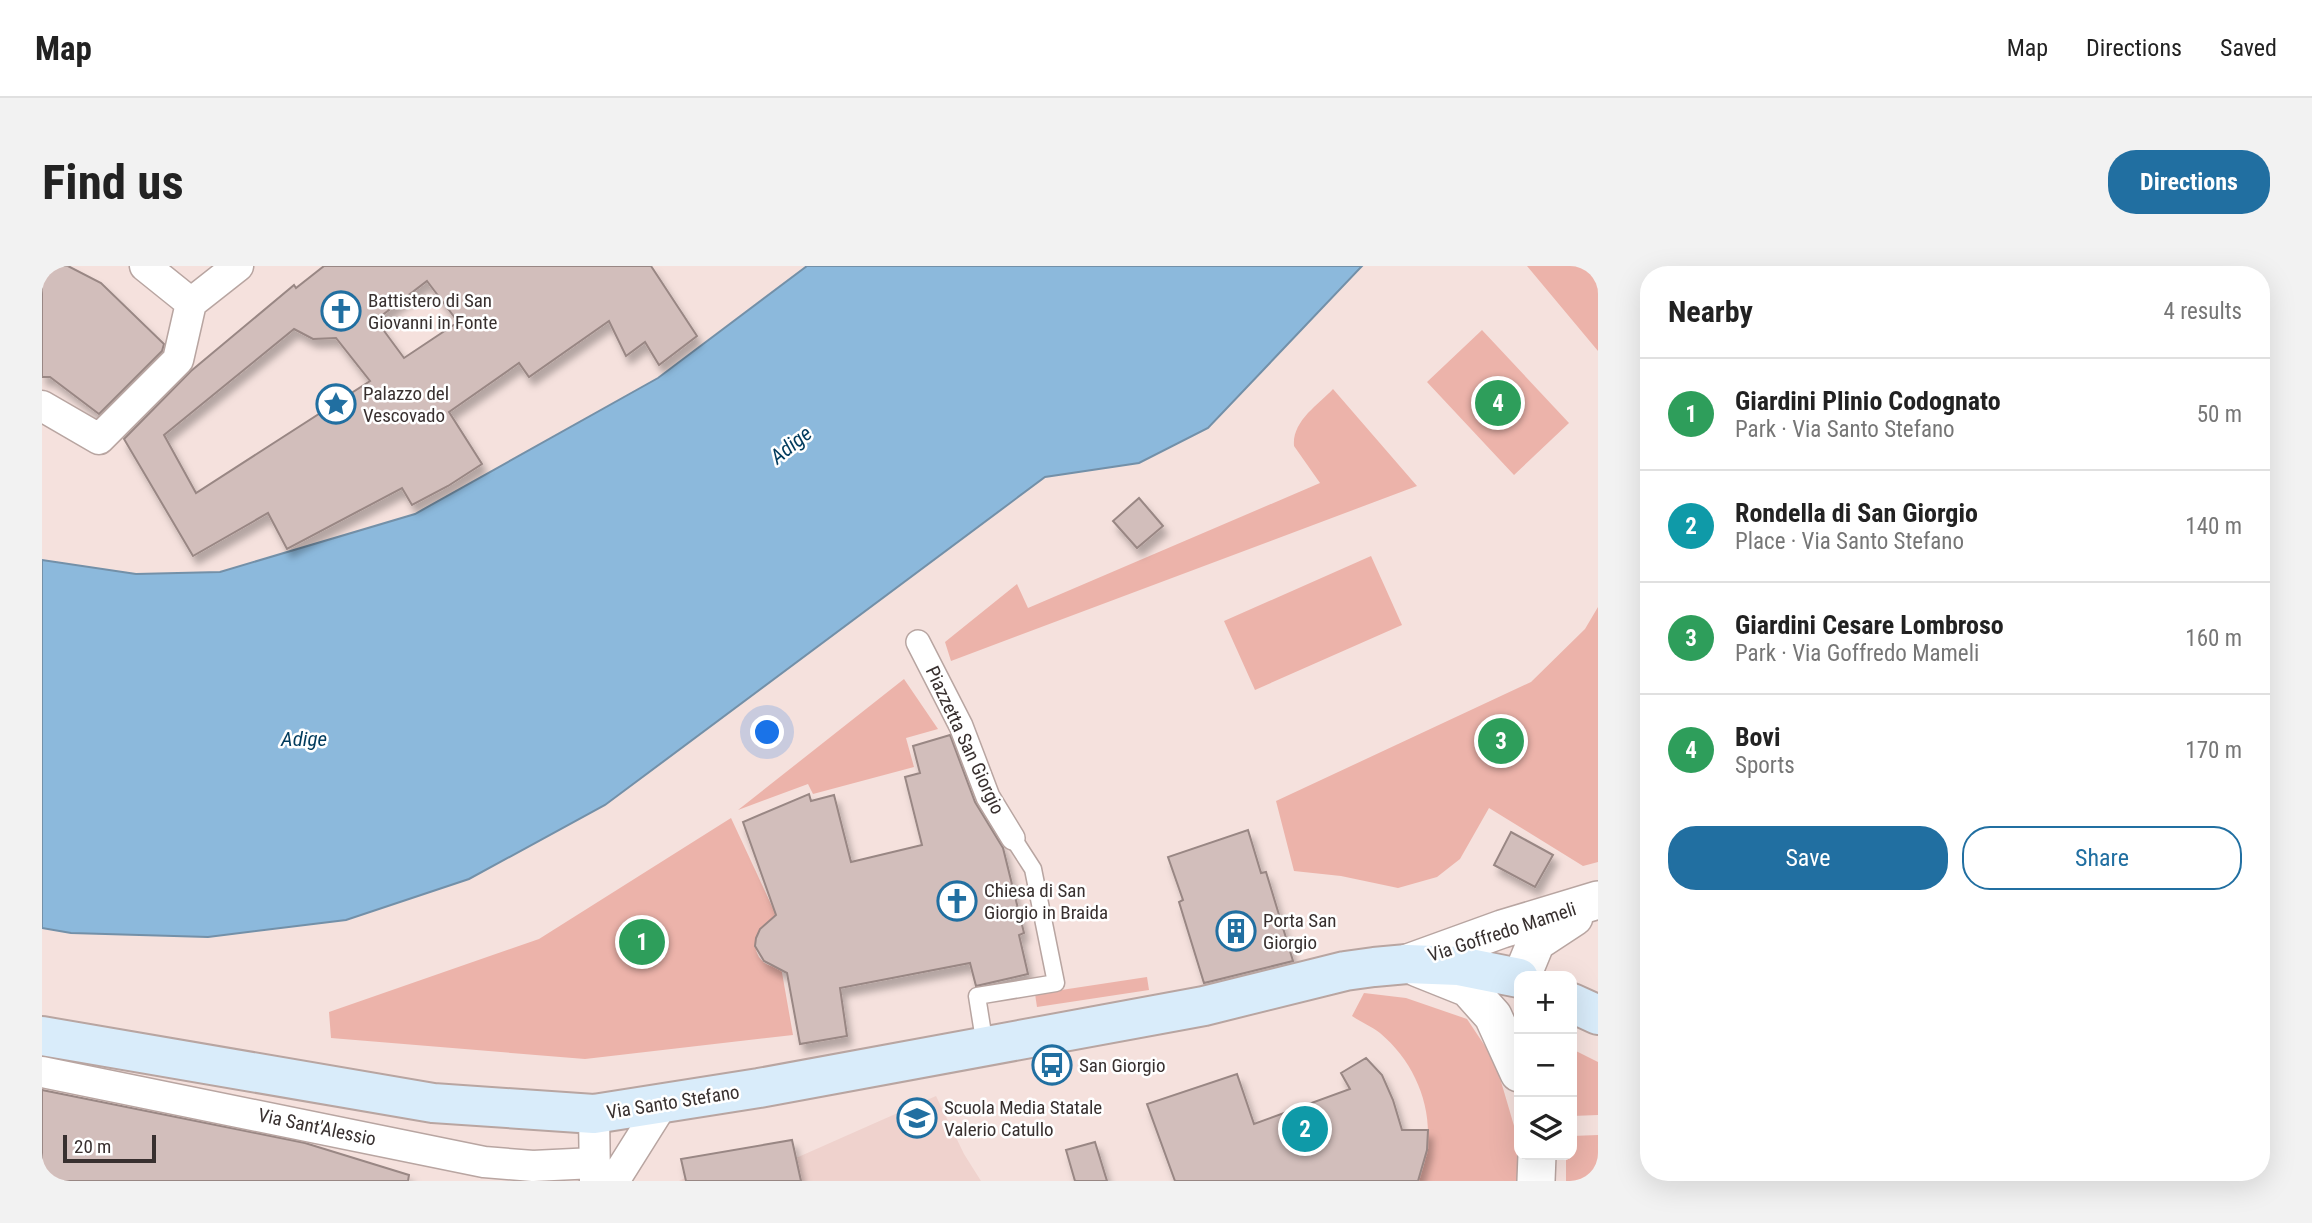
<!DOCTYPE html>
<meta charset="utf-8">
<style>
:root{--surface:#fff;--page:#f2f2f2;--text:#222;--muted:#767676;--line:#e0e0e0;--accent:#216fa1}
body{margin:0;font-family:"Roboto Condensed",sans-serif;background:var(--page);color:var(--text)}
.controls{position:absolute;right:21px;bottom:21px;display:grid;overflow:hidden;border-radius:14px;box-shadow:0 7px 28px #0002}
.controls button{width:63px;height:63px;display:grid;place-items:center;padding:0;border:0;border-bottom:2px solid var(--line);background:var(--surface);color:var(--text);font:35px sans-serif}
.scale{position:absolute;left:21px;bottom:18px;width:93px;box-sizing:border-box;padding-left:7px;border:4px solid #38302f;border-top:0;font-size:19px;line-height:24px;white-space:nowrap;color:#38302f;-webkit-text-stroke:5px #fff;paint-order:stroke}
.you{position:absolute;left:726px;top:467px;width:24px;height:24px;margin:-18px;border:5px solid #fff;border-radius:50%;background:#1a73e8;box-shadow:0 0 0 10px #1a73e833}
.badge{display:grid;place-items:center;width:46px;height:46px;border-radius:50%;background:var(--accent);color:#fff;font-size:23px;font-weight:700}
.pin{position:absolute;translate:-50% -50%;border:4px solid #fff;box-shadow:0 2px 7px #0006}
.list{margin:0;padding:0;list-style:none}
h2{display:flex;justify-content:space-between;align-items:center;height:91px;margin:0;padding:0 28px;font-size:30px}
h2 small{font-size:23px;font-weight:400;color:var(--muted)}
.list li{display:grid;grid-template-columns:46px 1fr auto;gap:21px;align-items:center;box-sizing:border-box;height:112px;padding:0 28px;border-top:2px solid var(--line)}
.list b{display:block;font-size:26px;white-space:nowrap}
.list p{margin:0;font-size:23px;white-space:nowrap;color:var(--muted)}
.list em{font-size:23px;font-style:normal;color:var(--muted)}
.actions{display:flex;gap:14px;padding:21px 28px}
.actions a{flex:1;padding:16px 0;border:2px solid var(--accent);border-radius:28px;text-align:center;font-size:24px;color:var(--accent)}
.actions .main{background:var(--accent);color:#fff}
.icon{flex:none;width:38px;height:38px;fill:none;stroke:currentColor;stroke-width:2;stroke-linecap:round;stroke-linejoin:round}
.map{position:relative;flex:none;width:1556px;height:915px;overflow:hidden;border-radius:28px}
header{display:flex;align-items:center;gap:42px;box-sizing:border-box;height:98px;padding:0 35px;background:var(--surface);border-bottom:2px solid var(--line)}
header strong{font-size:33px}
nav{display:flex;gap:38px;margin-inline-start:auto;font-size:24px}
.intro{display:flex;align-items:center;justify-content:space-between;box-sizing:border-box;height:168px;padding:0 42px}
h1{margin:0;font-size:49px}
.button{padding:18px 32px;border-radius:28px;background:var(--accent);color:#fff;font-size:24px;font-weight:700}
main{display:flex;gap:42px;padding:0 42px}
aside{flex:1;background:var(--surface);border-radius:28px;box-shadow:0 7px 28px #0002}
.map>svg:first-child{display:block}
.built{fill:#efd2cd}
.green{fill:#ecb3aa}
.water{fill:#8cb9dc;stroke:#7390a8;stroke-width:2}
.building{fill:#d2bebb;stroke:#998784;stroke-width:2;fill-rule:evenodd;filter:url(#shadow)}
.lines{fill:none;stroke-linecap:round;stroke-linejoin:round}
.service-casing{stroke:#b8a5a1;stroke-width:19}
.pedestrian-casing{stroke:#b8a5a1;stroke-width:26}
.minor-casing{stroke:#b8a5a1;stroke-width:33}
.tertiary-casing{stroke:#b8a5a1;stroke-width:40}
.secondary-casing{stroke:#b8a5a1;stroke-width:42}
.service{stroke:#fff;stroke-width:16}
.pedestrian{stroke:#fff;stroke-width:23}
.minor{stroke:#fff;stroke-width:30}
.tertiary{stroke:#fff;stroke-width:37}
.secondary{stroke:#d9ecfa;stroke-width:38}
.labels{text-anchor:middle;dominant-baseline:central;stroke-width:5;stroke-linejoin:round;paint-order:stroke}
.poi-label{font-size:19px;fill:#38302f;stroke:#fff;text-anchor:start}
.street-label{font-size:19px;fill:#38302f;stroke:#fff}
.water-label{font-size:21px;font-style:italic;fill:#013b5d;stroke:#fff}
</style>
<header>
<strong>Map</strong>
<nav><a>Map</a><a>Directions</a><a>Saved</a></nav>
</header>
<div class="intro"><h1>Find us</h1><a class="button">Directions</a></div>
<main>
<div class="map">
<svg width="1556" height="915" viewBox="0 0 1556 915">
<defs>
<filter id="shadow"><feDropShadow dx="4.5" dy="8" stdDeviation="3.5" flood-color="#0004"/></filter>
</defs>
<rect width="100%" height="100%" fill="#f5e1dd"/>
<path class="built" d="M894,830L922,888L939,915H637L643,912L639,893L750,874L754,892Z"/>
<path class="green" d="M1485,0H1556V85Z
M1440,64L1527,157L1472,209L1385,116Z
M1291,123L1375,220L909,395L903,376L975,318L986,342L1278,217L1252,180C1250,155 1276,139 1291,123Z
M1329,290L1360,359L1213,424L1182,355Z
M1556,341V596L1541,600L1447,542L1418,593L1395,611L1356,622L1299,610L1252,605L1234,535L1489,416L1543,363Z
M862,413L896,463L864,472L872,501L771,528L766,518L696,544Z
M689,552L735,651C707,662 705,701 739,701L751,769L543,793L289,772L287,746L497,673Z
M1105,711L1107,724L995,741L993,728Z
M1322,727L1364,732L1425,753L1453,795L1475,870V915H1376C1399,863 1381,803 1338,767C1329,760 1319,756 1310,750Z
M1530,783L1556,796V849L1530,850Z
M1556,869V915H1524V889H1530V870Z"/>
<path class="water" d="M765,0H1320L1166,162L1097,197L1003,211L563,539L427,613L304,654L166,671L29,667L0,662V294L94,308L178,306L373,248L616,112Z"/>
<path class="building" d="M0,0H26L59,17L122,78L120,85L57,148L8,111H0Z
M282,0H609L655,70L617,99L603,76L584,90L567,55L487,111L477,97L407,146L440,198L406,220L370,239L360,222L245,283L226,247L151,290L82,173L149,105L252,19L254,22ZM385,15L416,56L362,92L334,54ZM252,63L271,73L294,72L328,115L154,227L122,169Z
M1097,232L1121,260L1095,282L1071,255Z
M908,469L933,536L961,582L982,667L977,669L986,708L934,720L928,697L798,722L805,770L758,778L745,707L722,695L713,680L714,672L718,663L734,649L701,556L767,528L769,535L792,529L809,596L880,579L863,511L878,507L871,480Z
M1206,564L1219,607L1224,606L1251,695L1162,717L1137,636L1141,634L1126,591Z
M1469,566L1511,589L1493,621L1452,599Z
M1324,792L1340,809L1351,834L1360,864H1386L1385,884L1376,915H1133L1105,838L1195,808L1212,858L1308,823L1299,807Z
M0,824L263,877L367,909L366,915H0Z
M750,874L759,915H644L639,893Z
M1053,876L1065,915H1033L1024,884Z"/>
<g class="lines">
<g class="service-casing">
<path id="service" d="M943,780L935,730L1014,717L991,603L971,572"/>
</g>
<g class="pedestrian-casing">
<path id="pedestrian" d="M876,376L919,460L946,531L971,572"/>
</g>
<g class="minor-casing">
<path id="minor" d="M103,0L149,37
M149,37L196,0
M0,140L57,173L136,94L149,37
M0,806L442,896L491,900L552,897
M552,848L553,915
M572,915L621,837"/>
</g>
<g class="tertiary-casing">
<path id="tertiary" d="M1366,697L1460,663L1556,634
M1376,702L1426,722L1451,750L1477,807
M1480,710L1494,676L1532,651
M1494,915L1495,889"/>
</g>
<g class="secondary-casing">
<path id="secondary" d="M1530,737L1556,749
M0,770L391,837L552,848L717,822L1162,740L1303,705L1332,701L1365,698L1417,700L1477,712"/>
</g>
<use href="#service" class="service"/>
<use href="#pedestrian" class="pedestrian"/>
<use href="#minor" class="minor"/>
<use href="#tertiary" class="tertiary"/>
<use href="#secondary" class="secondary"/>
</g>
<defs>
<g id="church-ring" transform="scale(2.0125)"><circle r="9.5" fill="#fff" stroke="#216fa1" stroke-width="1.5"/><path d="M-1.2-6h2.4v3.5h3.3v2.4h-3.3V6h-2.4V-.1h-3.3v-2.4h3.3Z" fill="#216fa1"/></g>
<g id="sight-ring" transform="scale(2.0125)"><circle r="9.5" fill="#fff" stroke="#216fa1" stroke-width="1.5"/><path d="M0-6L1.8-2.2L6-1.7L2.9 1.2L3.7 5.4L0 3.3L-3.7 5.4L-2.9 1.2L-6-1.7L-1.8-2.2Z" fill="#216fa1"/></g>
<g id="building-ring" transform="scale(2.0125)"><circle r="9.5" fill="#fff" stroke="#216fa1" stroke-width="1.5"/><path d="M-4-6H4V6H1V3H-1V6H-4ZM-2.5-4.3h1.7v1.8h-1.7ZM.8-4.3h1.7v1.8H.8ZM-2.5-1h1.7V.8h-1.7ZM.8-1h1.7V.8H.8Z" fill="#216fa1"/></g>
<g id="bus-ring" transform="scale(2.0125)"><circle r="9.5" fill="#fff" stroke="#216fa1" stroke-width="1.5"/><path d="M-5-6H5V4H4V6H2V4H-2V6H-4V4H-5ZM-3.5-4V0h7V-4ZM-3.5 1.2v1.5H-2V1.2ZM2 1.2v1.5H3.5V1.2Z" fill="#216fa1"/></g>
<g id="school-ring" transform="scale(2.0125)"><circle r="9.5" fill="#fff" stroke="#216fa1" stroke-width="1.5"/><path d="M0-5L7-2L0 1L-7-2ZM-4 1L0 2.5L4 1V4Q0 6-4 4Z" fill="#216fa1"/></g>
</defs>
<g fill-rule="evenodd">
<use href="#church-ring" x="299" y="45"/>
<use href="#sight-ring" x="294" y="138"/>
<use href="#church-ring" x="915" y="635"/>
<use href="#building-ring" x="1194" y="665"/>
<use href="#bus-ring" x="1010" y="799"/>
<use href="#school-ring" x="875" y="852"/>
</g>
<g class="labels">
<g class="poi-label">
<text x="326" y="34">Battistero di San<tspan x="326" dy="22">Giovanni in Fonte</tspan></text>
<text x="321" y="127">Palazzo del<tspan x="321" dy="22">Vescovado</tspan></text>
<text x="942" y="624">Chiesa di San<tspan x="942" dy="22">Giorgio in Braida</tspan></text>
<text x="1221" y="654">Porta San<tspan x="1221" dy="22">Giorgio</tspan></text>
<text x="1037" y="799">San Giorgio</text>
<text x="902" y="841">Scuola Media Statale<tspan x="902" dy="22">Valerio Catullo</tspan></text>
</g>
<g class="street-label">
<text transform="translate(923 474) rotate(65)">Piazzetta San Giorgio</text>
<text transform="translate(1460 666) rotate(-18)">Via Goffredo Mameli</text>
<text transform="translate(631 836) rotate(-9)">Via Santo Stefano</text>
<text transform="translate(275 861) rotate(12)">Via Sant'Alessio</text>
</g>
<g class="water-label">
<text transform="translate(749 179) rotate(-39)">Adige</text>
<text x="262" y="473">Adige</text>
</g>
</g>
</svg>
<div class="controls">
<button>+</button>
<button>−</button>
<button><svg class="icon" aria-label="layers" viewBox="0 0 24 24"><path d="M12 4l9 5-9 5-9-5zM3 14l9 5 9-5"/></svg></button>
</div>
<div class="scale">20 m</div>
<div class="you"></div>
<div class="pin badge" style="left:600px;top:676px;background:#2e9e5b">1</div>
<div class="pin badge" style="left:1263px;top:863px;background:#0f9aa8">2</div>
<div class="pin badge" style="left:1459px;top:475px;background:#2e9e5b">3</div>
<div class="pin badge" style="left:1456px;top:137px;background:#2e9e5b">4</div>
</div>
<aside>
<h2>Nearby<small>4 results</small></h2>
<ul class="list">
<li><span class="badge" style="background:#2e9e5b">1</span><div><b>Giardini Plinio Codognato</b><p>Park · Via Santo Stefano</p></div><em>50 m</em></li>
<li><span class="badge" style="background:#0f9aa8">2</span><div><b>Rondella di San Giorgio</b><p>Place · Via Santo Stefano</p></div><em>140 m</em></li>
<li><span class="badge" style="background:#2e9e5b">3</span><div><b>Giardini Cesare Lombroso</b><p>Park · Via Goffredo Mameli</p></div><em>160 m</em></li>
<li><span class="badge" style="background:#2e9e5b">4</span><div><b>Bovi</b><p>Sports</p></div><em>170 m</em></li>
</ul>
<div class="actions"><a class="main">Save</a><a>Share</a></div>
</aside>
</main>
